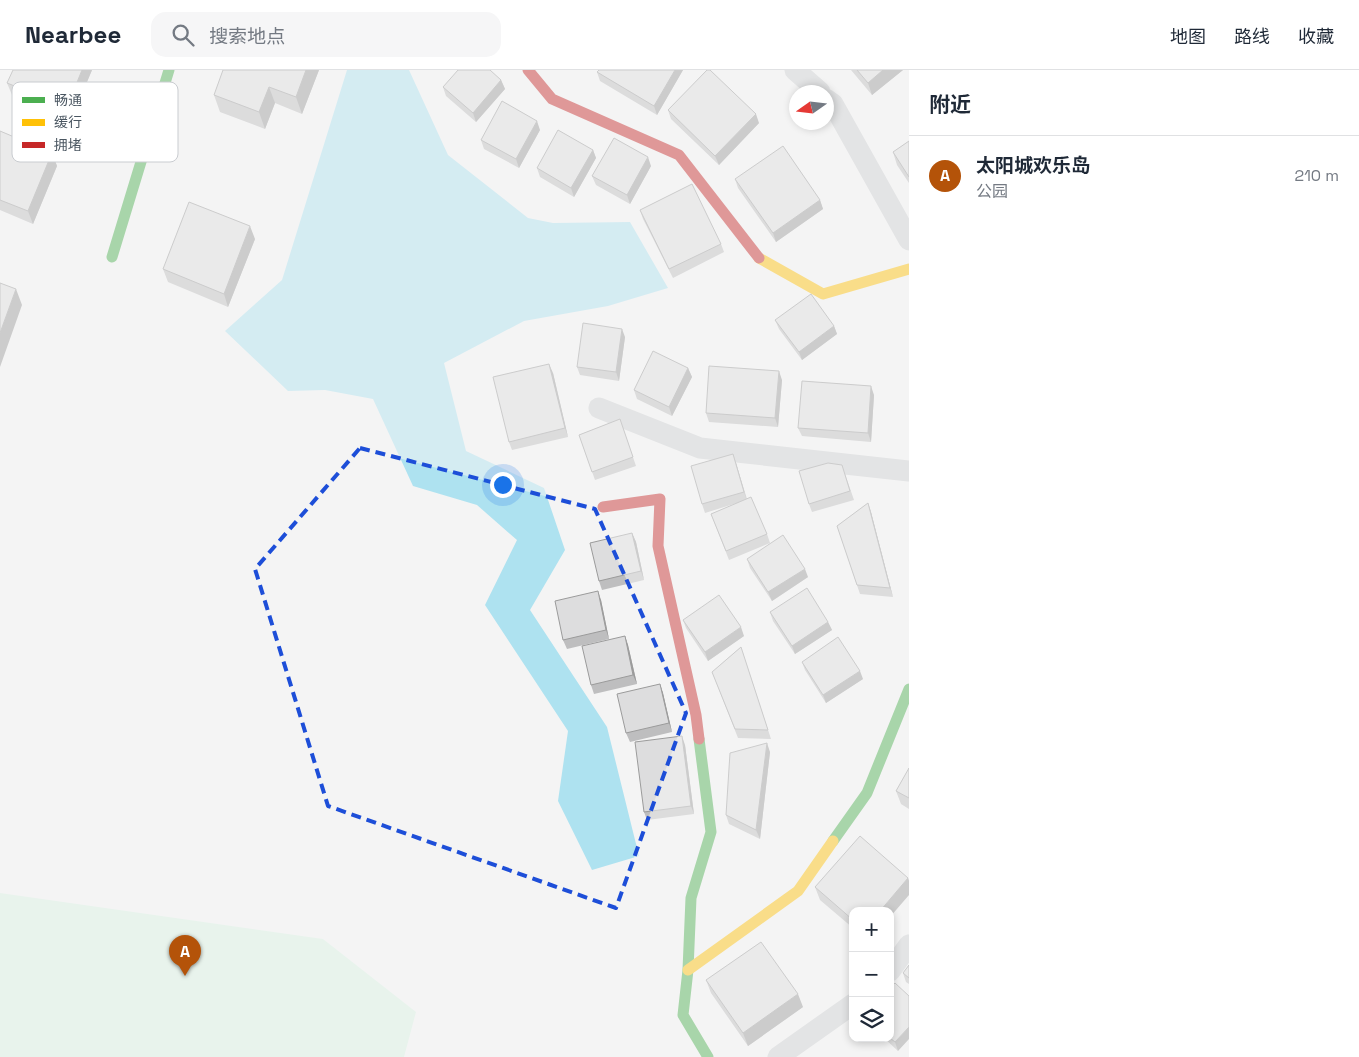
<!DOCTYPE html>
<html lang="zh">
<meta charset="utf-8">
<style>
:root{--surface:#fff;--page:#f6f6f7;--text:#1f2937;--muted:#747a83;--line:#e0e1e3;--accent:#b45309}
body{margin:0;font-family:"Space Grotesk","Noto Sans SC",sans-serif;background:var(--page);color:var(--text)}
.controls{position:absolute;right:15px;bottom:15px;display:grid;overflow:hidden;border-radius:10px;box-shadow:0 2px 8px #0003}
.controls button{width:45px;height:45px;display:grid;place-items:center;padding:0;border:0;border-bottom:1px solid var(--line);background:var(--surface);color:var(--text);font:25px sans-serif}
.compass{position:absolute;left:789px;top:15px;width:45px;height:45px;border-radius:50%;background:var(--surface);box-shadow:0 2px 8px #0003;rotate:256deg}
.you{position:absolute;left:502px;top:414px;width:18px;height:18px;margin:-12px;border:4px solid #fff;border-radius:50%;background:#1a73e8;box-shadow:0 0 0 8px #1a73e833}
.badge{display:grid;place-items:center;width:32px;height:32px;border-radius:50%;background:var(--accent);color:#fff;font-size:16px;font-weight:700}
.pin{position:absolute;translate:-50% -41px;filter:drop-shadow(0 1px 2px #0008)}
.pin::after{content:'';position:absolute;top:26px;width:18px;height:15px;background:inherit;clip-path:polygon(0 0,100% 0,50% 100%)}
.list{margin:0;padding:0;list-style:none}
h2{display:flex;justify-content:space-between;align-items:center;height:65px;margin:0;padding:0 20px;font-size:21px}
h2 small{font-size:16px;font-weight:400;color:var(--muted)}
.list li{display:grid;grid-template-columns:32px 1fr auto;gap:15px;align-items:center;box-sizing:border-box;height:80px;padding:0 20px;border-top:1px solid var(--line)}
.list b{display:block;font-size:19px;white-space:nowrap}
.list p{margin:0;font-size:16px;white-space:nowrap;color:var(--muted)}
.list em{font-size:16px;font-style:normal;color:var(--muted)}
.icon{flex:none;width:28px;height:28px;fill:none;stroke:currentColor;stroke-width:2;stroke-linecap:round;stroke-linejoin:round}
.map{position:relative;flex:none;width:909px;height:987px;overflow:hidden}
header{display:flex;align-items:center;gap:30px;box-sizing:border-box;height:70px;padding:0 25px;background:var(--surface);border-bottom:1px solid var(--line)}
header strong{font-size:24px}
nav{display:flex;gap:28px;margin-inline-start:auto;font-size:18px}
.search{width:350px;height:45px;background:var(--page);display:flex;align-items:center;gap:12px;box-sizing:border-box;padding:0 18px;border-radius:15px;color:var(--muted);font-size:19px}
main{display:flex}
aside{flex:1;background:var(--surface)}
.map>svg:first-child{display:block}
.green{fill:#d9f2e3}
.water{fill:#aee2f0}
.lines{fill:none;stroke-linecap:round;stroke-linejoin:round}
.street{stroke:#ced0d2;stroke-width:21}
.fast{stroke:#4caf50;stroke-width:11}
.slow{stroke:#ffc107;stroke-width:11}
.jam{stroke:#c62828;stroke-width:11}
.wall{fill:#bebebf}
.shaded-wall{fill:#9b9b9b}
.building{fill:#ddddde;stroke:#9b9b9b}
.marked{fill:none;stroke:#1d4ed8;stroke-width:4;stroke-dasharray:10 6;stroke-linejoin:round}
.key{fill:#fff;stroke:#c9ccd0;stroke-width:1}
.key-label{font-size:14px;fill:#4a5661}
</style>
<header>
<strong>Nearbee</strong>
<div class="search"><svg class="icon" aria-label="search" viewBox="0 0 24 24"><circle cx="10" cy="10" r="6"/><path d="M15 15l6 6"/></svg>搜索地点</div>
<nav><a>地图</a><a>路线</a><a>收藏</a></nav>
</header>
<main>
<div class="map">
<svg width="909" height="987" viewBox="0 0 909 987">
<rect width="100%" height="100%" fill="#f4f4f4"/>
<path class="green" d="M0,823L323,869L416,942L404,987H0Z"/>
<path class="water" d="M347,0H409L448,85L528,148L553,153L630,152L668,218L608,236L524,251L444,293L466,381L544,418L565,480L530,540L607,657L639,786L592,800L558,731L568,661L485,535L517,470L477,435L413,416L373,329L325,320L288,321L225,261L282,210Z"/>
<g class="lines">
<path class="street" d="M795,0L820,22
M826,29L833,34L909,170
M599,338L700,378L909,401
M890,901L909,875
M778,987L853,934"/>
<path class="fast" d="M112,187L169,0
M699,669L711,762L691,828L688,900L683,945L708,987
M833,771L867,723L909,619"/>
<path class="slow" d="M759,188L823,224L909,199
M688,900L798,821L833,771"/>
<path class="jam" d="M528,0L552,29L679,85L759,188
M603,437L660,429L658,476L696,645L699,669"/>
</g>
<path class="wall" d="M92,0L71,50L12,25L7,13Z
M223,0H319L302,44L275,33L265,59L220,42L214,25Z
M599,0H683L657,45L600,11L597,2Z
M851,0H903L872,25Z
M501,10L505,19L476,52L446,26L443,17Z
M668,40L759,53L719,95L671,49Z
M540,60L519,98L484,79L481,70Z
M0,61L52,83L57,96L33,154L0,140Z
M909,71V113L897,95L893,82Z
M593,80L596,88L574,127L540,107L537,98Z
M651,96L630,134L596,115L592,106Z
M735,109L820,130L823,139L776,172L738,118Z
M640,140L721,174L724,182L673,208L643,149Z
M255,169L228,237L168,212L163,199Z
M775,250L834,256L837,264L802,290L779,259Z
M625,267L619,311L580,305L577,297Z
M688,298L692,307L672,346L637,329L634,320Z
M553,303L568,367L512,380L509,372Z
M782,310L778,357L709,352L706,343Z
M874,325L871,372L802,366L798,358Z
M620,349L636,396L595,410L579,365Z
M736,393L747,429L767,464L770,473L729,490L711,444L737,433L705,443L702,434Z
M845,404L854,430L812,442L809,434Z
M868,433L871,442L893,527L860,524L837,456Z
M632,463L636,472L644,510L602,520L599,511Z
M747,489L808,507L772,531L750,498Z
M601,530L609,569L567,579L563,570Z
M770,542L828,552L832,560L795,584L773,551Z
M683,550L744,566L708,591L686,558Z
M625,566L628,575L637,614L594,624L591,615Z
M741,577L771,669L738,668L712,602Z
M802,592L863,609L826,633L805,600Z
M660,614L663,623L672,662L630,672L626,663Z
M685,675L694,744L647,750L644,742Z
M770,682L760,769L729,754L726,745Z
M909,698V739L901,734L896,721Z
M908,808L909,811V825L853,841V858L820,830L815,817Z
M909,895V914L906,912L903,903Z
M706,910L803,937L748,976L711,923Z
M890,918L898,981L884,968H890Z"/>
<path class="shaded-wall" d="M82,0H92L71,50L67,37Z
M306,0H319L302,44L296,27Z
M675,0H683L657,45L654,36Z
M883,0H903L872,25L868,13Z
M501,10L505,19L476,52L473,43Z
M269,17L275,33L265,59L259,42Z
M756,44L759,53L719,95L715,86Z
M537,51L540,60L519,98L516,89Z
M593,80L596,88L574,127L571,118Z
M52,83L57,96L33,154L28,141Z
M648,87L651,96L630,134L627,125Z
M820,130L823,139L776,172L773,163Z
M250,156L255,169L228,237L224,224Z
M16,219L22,235L0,297V263Z
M834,256L837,264L802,290L799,282Z
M622,259L625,267L619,311L616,302Z
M549,294L553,303L568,367L565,358Z
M688,298L692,307L672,346L669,337Z
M779,301L782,310L778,357L775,348Z
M871,316L874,325L871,372L868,363Z
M733,384L736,393L747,431L744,422Z
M868,433L871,442L893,527L890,518Z
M632,463L636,472L644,510L641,501Z
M805,499L808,507L772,531L768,522Z
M598,521L601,530L609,569L606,560Z
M828,552L832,560L795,584L792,576Z
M741,557L744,566L708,591L705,582Z
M625,566L628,575L637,614L633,605Z
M860,601L863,609L826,633L823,625Z
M660,614L663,623L672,662L669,653Z
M682,666L685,675L694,744L691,736Z
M767,673L770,682L760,769L756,760Z
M908,808L909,811V825L890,847V841H880Z
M798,924L803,937L748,976L743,963Z
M909,957V969L898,981L895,972Z"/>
<path class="building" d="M13,0H82L67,37L7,13Z
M223,0H306L296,27L269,17L259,42L214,25Z
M458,0H490L501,10L473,43L443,17Z
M599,0H675L654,36L597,2Z
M707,0H710L756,44L715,86L668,40Z
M857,0H883L868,13Z
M502,31L537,51L516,89L481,70Z
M558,60L593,80L571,118L537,98Z
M0,61L52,83L28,141L0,130Z
M614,68L648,87L627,125L592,106Z
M909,71V107L893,82Z
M783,76L820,130L773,163L735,109Z
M692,114L721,174L669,199L640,140Z
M189,132L250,156L224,224L163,199Z
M0,213L16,219L0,263Z
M811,224L834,256L799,282L775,250Z
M583,253L622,259L616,302L577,297Z
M653,281L688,298L669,337L634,320Z
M549,294L565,358L509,372L493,307Z
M709,296L779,301L775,348L706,343Z
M802,311L871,316L868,363L798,358Z
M620,349L633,387L592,402L579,365Z
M733,384L744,422L702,434L691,396Z
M828,393L842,395L850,421L809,434L799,401Z
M751,427L767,464L726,481L711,444Z
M868,433L890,518L857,515L837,456Z
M632,463L641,501L599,511L590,473Z
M783,465L805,499L768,522L747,489Z
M807,518L828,552L792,576L770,542Z
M598,521L606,560L563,570L555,531Z
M719,525L741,557L705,582L683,550Z
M625,566L633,605L591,615L582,576Z
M838,567L860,601L823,625L802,592Z
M741,577L768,660L735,659L712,602Z
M660,614L669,653L626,663L617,624Z
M682,666L691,736L644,742L635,672Z
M767,673L756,760L726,745L730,683Z
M909,698V728L896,721Z
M860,766L908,808L880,841H853V850L815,817Z
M761,872L798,924L743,963L706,910Z
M909,895V908L903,903Z
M895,913L909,926V957L895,972L890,968V918Z"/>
<path d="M0 0H909V987H0ZM360,378L595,439L686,643L616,838L328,736L255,499Z" fill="#f4f4f4" fill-opacity=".55" fill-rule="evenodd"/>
<path class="marked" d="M360,378L595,439L686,643L616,838L328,736L255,499Z"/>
<rect x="12" y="12" width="166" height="80" rx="8" class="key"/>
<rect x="22" y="27" width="23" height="6" fill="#4caf50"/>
<rect x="22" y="49" width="23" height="7" fill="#ffc107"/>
<rect x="22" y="72" width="23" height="6" fill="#c62828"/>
<g class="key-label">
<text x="54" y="35">畅通</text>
<text x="54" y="57">缓行</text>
<text x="54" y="80">拥堵</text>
</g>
</svg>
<div class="controls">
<button>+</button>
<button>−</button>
<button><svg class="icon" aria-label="layers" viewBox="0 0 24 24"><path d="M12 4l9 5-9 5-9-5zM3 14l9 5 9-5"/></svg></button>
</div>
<svg class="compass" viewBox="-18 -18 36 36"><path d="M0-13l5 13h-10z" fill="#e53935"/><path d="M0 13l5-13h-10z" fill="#747a83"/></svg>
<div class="you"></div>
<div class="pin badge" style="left:185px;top:906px">A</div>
</div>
<aside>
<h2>附近<small></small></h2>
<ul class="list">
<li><span class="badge">A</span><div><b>太阳城欢乐岛</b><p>公园</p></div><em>210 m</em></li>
</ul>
</aside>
</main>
